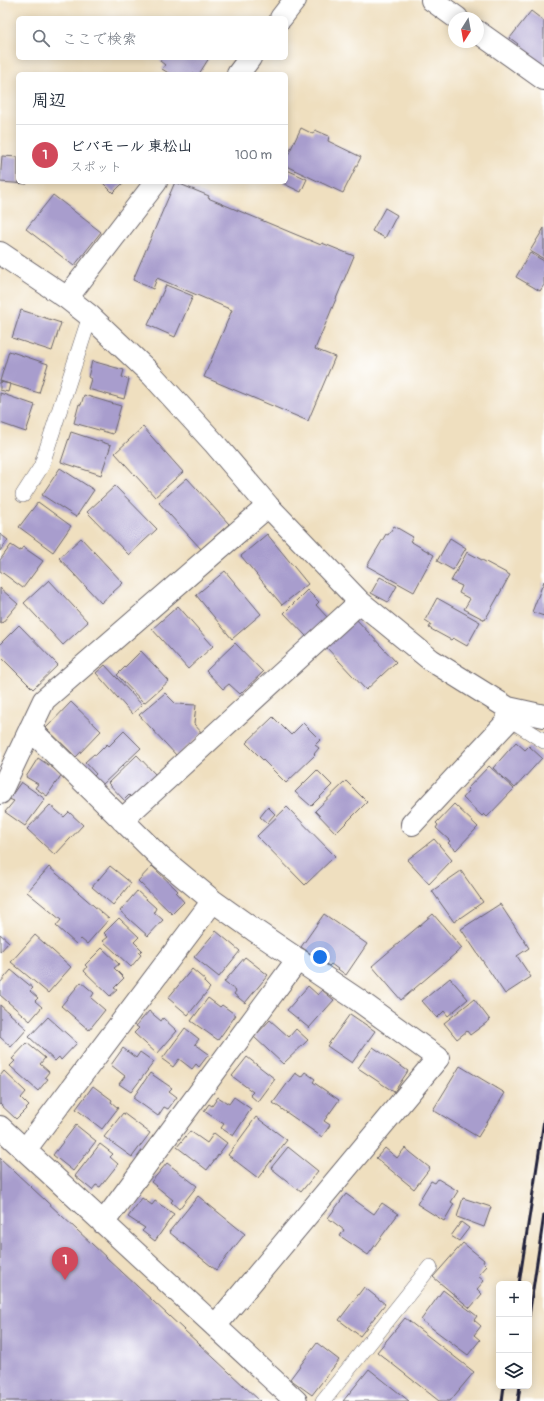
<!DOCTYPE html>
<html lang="ja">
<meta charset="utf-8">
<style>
:root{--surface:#fff;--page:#f2f2f3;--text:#1f2937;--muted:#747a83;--line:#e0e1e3;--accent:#d1495b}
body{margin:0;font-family:Pangolin,"Klee One",sans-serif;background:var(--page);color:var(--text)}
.controls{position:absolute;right:12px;bottom:12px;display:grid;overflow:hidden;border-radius:6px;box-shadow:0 2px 10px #0003}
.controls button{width:36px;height:36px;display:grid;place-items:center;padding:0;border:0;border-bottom:1px solid var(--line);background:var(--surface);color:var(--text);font:20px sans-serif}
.compass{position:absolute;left:448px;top:12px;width:36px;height:36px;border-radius:50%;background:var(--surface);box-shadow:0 2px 10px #0003;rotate:191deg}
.you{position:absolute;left:320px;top:957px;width:14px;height:14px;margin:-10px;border:3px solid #fff;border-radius:50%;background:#1a73e8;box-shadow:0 0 0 6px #1a73e833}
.badge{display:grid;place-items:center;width:26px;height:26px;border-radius:50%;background:var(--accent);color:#fff;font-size:13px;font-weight:700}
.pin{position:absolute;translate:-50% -33px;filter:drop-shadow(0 1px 2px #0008)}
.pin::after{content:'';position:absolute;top:21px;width:14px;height:12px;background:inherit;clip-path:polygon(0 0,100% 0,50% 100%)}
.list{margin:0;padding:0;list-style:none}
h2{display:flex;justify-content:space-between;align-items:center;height:52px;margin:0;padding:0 16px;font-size:17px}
h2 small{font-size:13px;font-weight:400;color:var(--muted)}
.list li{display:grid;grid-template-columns:26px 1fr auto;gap:12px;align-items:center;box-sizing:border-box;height:60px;padding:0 16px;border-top:1px solid var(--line)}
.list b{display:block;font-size:15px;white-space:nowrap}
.list p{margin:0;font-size:13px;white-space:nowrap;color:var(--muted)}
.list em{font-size:13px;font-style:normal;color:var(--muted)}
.icon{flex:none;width:22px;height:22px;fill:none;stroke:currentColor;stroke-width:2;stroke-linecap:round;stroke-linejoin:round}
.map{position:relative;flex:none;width:544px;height:1401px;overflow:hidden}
.search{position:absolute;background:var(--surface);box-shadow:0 2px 10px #0003;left:16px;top:16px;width:272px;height:44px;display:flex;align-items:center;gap:10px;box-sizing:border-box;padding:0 14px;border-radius:6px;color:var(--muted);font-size:15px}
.panel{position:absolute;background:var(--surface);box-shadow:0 2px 10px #0003;left:16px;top:72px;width:272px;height:112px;border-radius:6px}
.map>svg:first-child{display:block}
.building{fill:#a89dcd}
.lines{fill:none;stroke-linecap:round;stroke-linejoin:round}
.service-casing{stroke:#6a6469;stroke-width:16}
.minor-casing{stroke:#6a6469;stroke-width:24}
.service{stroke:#fff;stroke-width:15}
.minor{stroke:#fff;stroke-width:22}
.rail{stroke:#22223b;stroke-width:3}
</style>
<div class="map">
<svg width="544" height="1401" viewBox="0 0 544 1401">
<rect width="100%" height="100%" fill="#fff"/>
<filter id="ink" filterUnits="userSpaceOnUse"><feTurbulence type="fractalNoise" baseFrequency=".025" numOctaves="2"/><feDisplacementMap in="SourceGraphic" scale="8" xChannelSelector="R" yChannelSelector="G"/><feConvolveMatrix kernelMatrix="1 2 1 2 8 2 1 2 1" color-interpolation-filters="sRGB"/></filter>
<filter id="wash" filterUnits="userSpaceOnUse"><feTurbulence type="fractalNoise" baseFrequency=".012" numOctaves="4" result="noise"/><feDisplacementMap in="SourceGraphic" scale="16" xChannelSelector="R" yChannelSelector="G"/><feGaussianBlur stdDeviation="0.9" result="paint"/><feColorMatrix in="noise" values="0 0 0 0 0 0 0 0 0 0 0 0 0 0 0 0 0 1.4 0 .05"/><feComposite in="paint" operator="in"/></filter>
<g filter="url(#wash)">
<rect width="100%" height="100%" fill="#efdfbf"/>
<g id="blocks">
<path class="building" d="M531,11L544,21V70L515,48L518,44L510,38Z
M162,58H209L199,74H170L162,69L165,65L160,61Z
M301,128L313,134L315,130L329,136L328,141L361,157L343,193L286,166V159Z
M2,156L18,157V182H27V184L0,182Z
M287,170L307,179L301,192L280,182H286Z
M102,182H124L113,193Z
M175,182L209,196L208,198L321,245L322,243L354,256L315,349L335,357L308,421L204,377L232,310L157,278L153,289L133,280Z
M53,195L101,232L74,266L26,229Z
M385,208L397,215L385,238L372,231Z
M544,228V259L530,251Z
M530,253L544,261V285L540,291L516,277Z
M166,285L193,296L175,337L148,325Z
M21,310L61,323L52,351L12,338Z
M9,351L48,364L39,393L0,381Z
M92,361L124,370L122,377L129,379L124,399L88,389L91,379L88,377Z
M0,382L10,384L8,392L0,390Z
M0,393L35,405L26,432L0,423Z
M84,395L121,406L113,434L74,423L79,404L81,405Z
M143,427L183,472L155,497L115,453Z
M71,432L111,445L101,475L61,462Z
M60,468L94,490L76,517L42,495Z
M187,478L229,524L201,549L159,503Z
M115,486L157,529L129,555L87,512Z
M38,502L71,526L53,552L19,527Z
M394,526L413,537L410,541L434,555L414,592L367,566L386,534L388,535Z
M0,534L8,540L0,551Z
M267,534L308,584L282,605L241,556Z
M81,538L123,583L101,603L59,558Z
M450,538L466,548L453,570L437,561Z
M11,545L20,551L23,547L43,561L23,588L0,571V560Z
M467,552L510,575L485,620L464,609L470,599L459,593L462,586L451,581Z
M225,571L261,614L232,639L196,595Z
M380,577L397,586L388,602L371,593Z
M49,580L88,622L63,645L24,603Z
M544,581V616L532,612Z
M0,588L18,604L2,623L0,622Z
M307,590L319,602L316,605L327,617L307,637L284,613Z
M437,598L480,622L467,646L453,638L451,640L429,628L431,624L425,620Z
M178,606L213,646L188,669L152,629Z
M356,619L396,662L366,690L326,647Z
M19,625L58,665L33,689L0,656V644Z
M235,643L263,672L240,694L229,684L223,689L206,671Z
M141,651L169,681L144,703L117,675Z
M105,665L142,705L132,714L96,673Z
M165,693L176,704L196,705L194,724L202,733L177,756L139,715Z
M71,702L101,731L76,757L46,728Z
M273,717L291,735L303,723L320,740L315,745L319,748L314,754L315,755L286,783L246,743Z
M124,731L141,748L102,785L94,776L96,774L85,762L94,754L96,755L107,744L109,746Z
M516,742L525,750L529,746L542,758L515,788L493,768Z
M137,755L156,775L132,798L129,795L124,800L108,783Z
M38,758L62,774L47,796L35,788L38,784L26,777Z
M489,766L514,789L487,817L484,814L482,816L463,798L469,791L467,789Z
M317,770L332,785L311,806L295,792Z
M346,781L367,802L336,833L315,811Z
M21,782L45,799L25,826L5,812L14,801L9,799Z
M454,804L478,827L456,850L448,843L450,841L436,828L438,825L436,823Z
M50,805L64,817L69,812L83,825L55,855L27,829Z
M268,807L275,814L267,823L260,817Z
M287,807L335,856L305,885L257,836Z
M434,839L452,860L429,884L407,860Z
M110,866L131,883L113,905L92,887Z
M152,866L178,891L176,893L184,902L172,914L138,881Z
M49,867L109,919L87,944L81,939L76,944L56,926L61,920L27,892Z
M461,871L483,902L454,922L432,891Z
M137,891L156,908L154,912L163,920L148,936L120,911Z
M500,904L529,948L517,956L531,977L505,994L461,929Z
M324,914L367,944L346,975L331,964L329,966L301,947Z
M433,914L462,948L401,1000L372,966Z
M119,918L139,937L134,942L142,950L139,953L141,955L131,967L103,941L108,937L104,933Z
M216,931L240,951L219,977L194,957Z
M0,934L9,942L0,952Z
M35,935L71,967L48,993L11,962Z
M102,948L119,964L114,968L124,978L114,988L117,990L110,996L84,971L87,967L85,965Z
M245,957L268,975L245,1003L234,994L236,991L224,982Z
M192,969L205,980L204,982L210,988L188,1015L168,998Z
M11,970L33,988L30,991L38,998L35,1001L42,1007L30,1021L0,995V983Z
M450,978L468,999L448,1016L444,1011L437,1018L422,1001Z
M81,982L94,993L91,998L105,1010L89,1030L61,1006Z
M308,986L318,995L322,990L334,1000L309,1028L287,1010Z
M208,998L220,1007L222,1005L236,1015L218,1040L191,1021Z
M474,999L490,1020L470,1035L467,1031L457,1039L444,1023Z
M0,1005L27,1029L11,1047L0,1037Z
M149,1011L161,1021L163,1018L177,1031L157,1054L134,1033L139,1028L136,1026Z
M350,1014L375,1031L352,1063L327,1046Z
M48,1017L77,1043L61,1060L59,1057L55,1061L29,1037Z
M270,1020L289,1037L296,1029L308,1040L283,1064L254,1037Z
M185,1028L199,1039L195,1044L209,1054L199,1067L196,1064L192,1069L179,1059L173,1067L162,1059Z
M27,1043L45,1058L40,1064L49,1072L45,1077L48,1079L38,1091L10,1066L15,1061L12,1059Z
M373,1047L408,1071L394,1092L358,1068Z
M123,1048L136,1058L140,1052L154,1062L131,1092L119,1084L125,1076L111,1065Z
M247,1057L275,1079L258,1102L250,1095L253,1092L232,1076Z
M460,1066L505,1093L478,1137L433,1110Z
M4,1071L26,1092L21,1098L29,1106L16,1119L0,1104V1076Z
M305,1072L315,1079L313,1082L339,1100L324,1121L330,1125L322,1137L273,1103L295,1073L301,1077Z
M150,1073L172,1088L169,1091L177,1097L168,1109L164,1107L158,1116L133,1098Z
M93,1086L112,1100L111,1102L118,1108L102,1129L76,1109Z
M218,1097L229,1104L234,1097L251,1109L233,1136L221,1128L224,1124L204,1111L209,1104L212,1106Z
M123,1113L150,1133L132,1157L104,1137Z
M256,1117L287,1140L258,1178L228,1155Z
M76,1125L96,1141L73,1171L53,1155Z
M190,1131L207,1143L214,1133L227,1143L207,1170L177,1147Z
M100,1144L113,1154L110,1157L118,1164L100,1187L96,1185L92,1190L75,1176Z
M288,1147L318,1171L301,1192L271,1168Z
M385,1148L397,1158L405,1148L430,1168L414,1189L376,1158Z
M0,1158L260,1401H0Z
M167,1163L197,1186L179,1209L171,1202L173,1200L151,1182Z
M438,1179L458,1191L451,1202L454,1204L444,1221L417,1204L431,1181L435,1183Z
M346,1194L374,1214L382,1203L398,1214L368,1255L340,1236L344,1230L328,1218Z
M198,1196L245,1234L216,1270L169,1232Z
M142,1198L152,1205L155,1201L174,1214L155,1241L142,1231L145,1228L128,1217Z
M463,1198L491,1207L484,1227L457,1217Z
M461,1222L469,1228L459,1241L451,1236Z
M463,1243L484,1260L483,1262L487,1266L478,1276L484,1281L477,1289L482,1294L470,1308L433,1277Z
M364,1287L385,1304L360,1336L339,1320Z
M443,1290L477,1316L474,1320L481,1326L474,1335L480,1340L468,1355L421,1320Z
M405,1318L474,1372L450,1401H439L377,1352Z
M317,1343L339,1360L312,1395L290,1379Z
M369,1369L409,1401H343Z"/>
</g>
</g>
<g filter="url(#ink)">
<use href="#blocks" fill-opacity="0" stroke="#6a6469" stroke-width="1"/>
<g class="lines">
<g class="service-casing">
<path id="service" d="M23,495L41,467L90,316
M508,718L544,741
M323,1401L430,1267"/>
</g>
<g class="minor-casing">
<path id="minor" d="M432,0L457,18
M281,18L295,0
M478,32L544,79
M238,74L250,58
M0,253L67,298L90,316L152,375L215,444L268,506L360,602L431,660L508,708L544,716
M67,298L156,182
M30,729L161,858L213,901L254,930L358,1000L438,1058L215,1326
M0,793L44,700L268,506
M122,820L360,602
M412,824L507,722L508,708
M0,1127L296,1401
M25,1150L213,901
M103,1223L298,959"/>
</g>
<use href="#service" class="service"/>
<use href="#minor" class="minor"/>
<path class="rail" d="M519,1284L544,1120
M529,1316L544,1215
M502,1401L504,1386
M518,1401L520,1386"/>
</g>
</g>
</svg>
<div class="controls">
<button>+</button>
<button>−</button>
<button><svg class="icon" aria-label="layers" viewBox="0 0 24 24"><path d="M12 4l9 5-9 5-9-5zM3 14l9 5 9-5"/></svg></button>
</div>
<svg class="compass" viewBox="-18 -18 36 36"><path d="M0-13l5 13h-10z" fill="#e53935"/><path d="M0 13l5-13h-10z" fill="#747a83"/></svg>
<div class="you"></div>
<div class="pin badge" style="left:65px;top:1280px">1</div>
<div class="search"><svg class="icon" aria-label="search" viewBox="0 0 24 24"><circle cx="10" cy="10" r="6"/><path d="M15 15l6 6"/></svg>ここで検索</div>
<section class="panel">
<h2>周辺<small></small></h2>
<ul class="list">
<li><span class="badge">1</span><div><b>ビバモール 東松山</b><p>スポット</p></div><em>100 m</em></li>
</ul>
</section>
</div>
